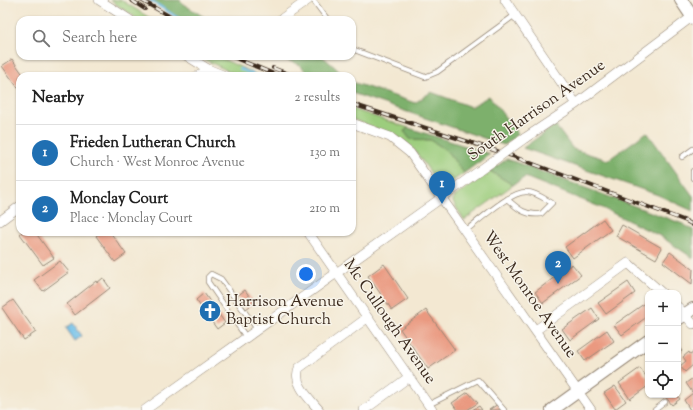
<!DOCTYPE html>
<meta charset="utf-8">
<style>
:root{--surface:#fff;--page:#f6f6f6;--text:#222;--muted:#767676;--line:#e0e0e0;--accent:#1f6fb2}
body{margin:0;font-family:"Sorts Mill Goudy",serif;background:var(--page);color:var(--text)}
.controls{position:absolute;right:12px;bottom:12px;display:grid;overflow:hidden;border-radius:8px;box-shadow:0 1px 3px #0004}
.controls button{width:36px;height:36px;display:grid;place-items:center;padding:0;border:0;border-bottom:1px solid var(--line);background:var(--surface);color:var(--text);font:20px sans-serif}
.you{position:absolute;left:306px;top:274px;width:14px;height:14px;margin:-10px;border:3px solid #fff;border-radius:50%;background:#1a73e8;box-shadow:0 0 0 6px #1a73e833}
.badge{display:grid;place-items:center;width:26px;height:26px;border-radius:50%;background:var(--accent);color:#fff;font-size:13px;font-weight:700}
.pin{position:absolute;translate:-50% -33px;filter:drop-shadow(0 1px 2px #0008)}
.pin::after{content:'';position:absolute;top:21px;width:14px;height:12px;background:inherit;clip-path:polygon(0 0,100% 0,50% 100%)}
.list{margin:0;padding:0;list-style:none}
h2{display:flex;justify-content:space-between;align-items:center;height:52px;margin:0;padding:0 16px;font-size:17px}
h2 small{font-size:13px;font-weight:400;color:var(--muted)}
.list li{display:grid;grid-template-columns:26px 1fr auto;gap:12px;align-items:center;box-sizing:border-box;height:56px;padding:0 16px;border-top:1px solid var(--line)}
.list b{display:block;font-size:15px;white-space:nowrap}
.list p{margin:0;font-size:13px;white-space:nowrap;color:var(--muted)}
.list em{font-size:13px;font-style:normal;color:var(--muted)}
.icon{flex:none;width:22px;height:22px;fill:none;stroke:currentColor;stroke-width:2;stroke-linecap:round;stroke-linejoin:round}
.map{position:relative;flex:none;width:693px;height:410px;overflow:hidden}
.search{position:absolute;background:var(--surface);box-shadow:0 1px 3px #0004;left:16px;top:16px;width:340px;height:44px;display:flex;align-items:center;gap:10px;box-sizing:border-box;padding:0 14px;border-radius:12px;color:var(--muted);font-size:15px}
.panel{position:absolute;background:var(--surface);box-shadow:0 1px 3px #0004;left:16px;top:72px;width:340px;height:164px;border-radius:12px}
.map>svg:first-child{display:block}
.green{fill:#9ccd7d;stroke:#6c7c4e}
.forest{fill:#7db06c;stroke:#5c6d45}
.water{fill:#6ec0ea;stroke:#547584}
.lines{fill:none;stroke-linecap:round;stroke-linejoin:round}
.stream{stroke:#6ec0ea;stroke-width:2.5}
.building{fill:#ea9980}
.service-casing{stroke:#978978;stroke-width:6}
.minor-casing{stroke:#978978;stroke-width:10}
.tertiary-casing{stroke:#978978;stroke-width:14}
.service{stroke:#fff;stroke-width:4.5}
.minor{stroke:#fff;stroke-width:9}
.tertiary{stroke:#fff;stroke-width:12}
.rail-casing{stroke:#3b2a1e;stroke-width:4}
.rail{stroke:#f7f3e8;stroke-width:2.5;stroke-dasharray:8;stroke-linecap:butt}
.minor-bridge-casing{stroke:#978978;stroke-width:10;stroke-linecap:butt}
.minor-bridge{stroke:#fff;stroke-width:9}
.labels{text-anchor:middle;dominant-baseline:central;stroke-width:3;stroke-linejoin:round;paint-order:stroke}
.street-label{font-size:16px;fill:#3b2a1e;stroke:#f7f3e8}
.poi-label{font-size:16px;fill:#3b2a1e;stroke:#f7f3e8;text-anchor:start}
</style>
<div class="map">
<svg width="693" height="410" viewBox="0 0 693 410">
<rect width="100%" height="100%" fill="#f7f3e8"/>
<filter id="ink" filterUnits="userSpaceOnUse"><feTurbulence type="fractalNoise" baseFrequency=".025" numOctaves="2"/><feDisplacementMap in="SourceGraphic" scale="8" xChannelSelector="R" yChannelSelector="G"/><feConvolveMatrix kernelMatrix="1 2 1 2 8 2 1 2 1" color-interpolation-filters="sRGB"/></filter>
<filter id="wash" filterUnits="userSpaceOnUse"><feTurbulence type="fractalNoise" baseFrequency=".012" numOctaves="4" result="noise"/><feDisplacementMap in="SourceGraphic" scale="16" xChannelSelector="R" yChannelSelector="G"/><feGaussianBlur stdDeviation="0.9" result="paint"/><feColorMatrix in="noise" values="0 0 0 0 0 0 0 0 0 0 0 0 0 0 0 0 0 1.4 0 .05"/><feComposite in="paint" operator="in"/></filter>
<g filter="url(#wash)">
<rect width="100%" height="100%" fill="#f3e8d2"/>
<path class="green" d="M110,0H121L153,20H139Z
M197,56H216L260,76H239Z
M352,109L409,128L404,131L410,139L431,140L446,150L464,173L442,188L415,151L402,139L352,119Z
M490,171L513,185L464,220L453,202V198Z"/>
<path class="forest" d="M151,0H180L183,4L209,20H183Z
M259,56H322L345,76H310L300,65L278,57Z
M352,82L415,103L431,92L471,107L489,96L518,134L504,145L352,93Z
M555,125L573,149L608,160L647,132L693,196V211L658,195L523,148Z
M409,128L490,154L464,173L446,150L431,140L410,139L404,131Z
M507,159L683,224L693,230V258L660,236L600,207L525,177L513,185L490,171Z"/>
<path class="water" d="M73,323L82,336L75,341L66,328Z"/>
<g class="lines">
<path class="stream" d="M150,0L181,20
M240,69L257,76"/>
</g>
<g id="blocks">
<path class="building" d="M12,59L24,76H20V87L18,88L2,66Z
M603,219L611,230L573,258L565,247Z
M622,225L662,248L656,259L616,236Z
M22,232H35L54,258L43,265L20,234Z
M101,232H110L126,254L115,262L96,236Z
M670,252L693,269L692,284L663,262Z
M60,261L69,272L43,291L34,280Z
M384,264L408,299L392,310L368,276Z
M572,264L581,275L543,303L535,292Z
M103,278L110,288L75,315L67,304L96,281L97,283Z
M628,282L635,293L606,314L598,303Z
M245,290L254,303L246,309L237,296Z
M204,293L225,323L217,329L196,300Z
M13,300L36,332L24,340L2,308Z
M648,301V316L622,335L614,325Z
M592,308L599,319L570,340L562,329Z
M426,310L455,350L428,369L400,329Z
M607,330L614,341L585,361L578,351Z
M678,346L682,351L678,355Z
M689,352L690,354L693,352V365L685,372L680,366L686,361L683,357Z
M640,368L648,379V386L630,399L619,383Z
M693,378V392H692L686,383Z
M615,386L626,401L615,409L604,393Z
M468,392L478,403L467,410H457L452,403Z
M693,393V410H690L684,400Z
M664,395H677L680,399L672,405Z
M498,404L502,410H489Z
M479,406L482,410H472Z"/>
</g>
</g>
<g filter="url(#ink)">
<use href="#blocks" fill-opacity="0" stroke="#978978" stroke-width="1"/>
<g class="lines">
<g class="service-casing">
<path id="service" d="M313,0L328,20
M352,49L425,77L437,72L515,15
M682,157L693,149
M693,171V178
M465,231C479,221 510,191 527,192C535,192 545,199 552,203L541,214C526,216 518,209 507,199
M246,337L208,282V277L211,274L221,279L257,329
M428,405L478,380L504,410
M655,410L665,402"/>
</g>
<g class="minor-casing">
<path id="minor" d="M99,0L130,20
M505,0L576,104
M280,20L308,0
M187,56L208,69L225,76
M198,76L208,69
M352,123L390,137L410,153L591,410
M525,138L576,104L693,16
M0,221L20,206
M308,232L432,410
M678,307L693,324
M536,330L628,263L662,293
M145,410L479,171
M319,410C310,399 292,383 299,368L367,318
M364,410L409,377"/>
</g>
<g class="tertiary-casing">
<path id="tertiary" d="M681,0L693,18
M678,319L693,309
M552,410L648,341"/>
</g>
<use href="#service" class="service"/>
<use href="#minor" class="minor"/>
<use href="#tertiary" class="tertiary"/>
<g class="rail-casing">
<path id="rail" d="M131,0L145,9
M141,0L176,20
M230,56L279,76
M273,68L294,76
M352,104L512,156L686,221L693,225"/>
</g>
<use href="#rail" class="rail"/>
<g class="minor-bridge-casing">
<path id="minor-bridge" d="M479,171L525,138"/>
</g>
<use href="#minor-bridge" class="minor-bridge"/>
</g>
</g>
<defs>
<g id="church-disc" transform="scale(1.15)"><circle r="9.5" fill="#1f6fb2" stroke="#f7f3e8"/><path d="M-1.2-6h2.4v3.5h3.3v2.4h-3.3V6h-2.4V-.1h-3.3v-2.4h3.3Z" fill="#fff"/></g>
</defs>
<g fill-rule="evenodd">
<use href="#church-disc" x="210" y="311"/>
</g>
<g class="labels">
<g class="street-label">
<text transform="translate(537 111) rotate(-35)">South Harrison Avenue</text>
<text transform="translate(529 295) rotate(55)">West Monroe Avenue</text>
<text transform="translate(389 322) rotate(55)">Mc Cullough Avenue</text>
</g>
<g class="poi-label">
<text x="226" y="302">Harrison Avenue<tspan x="226" dy="18">Baptist Church</tspan></text>
</g>
</g>
</svg>
<div class="controls">
<button>+</button>
<button>−</button>
<button><svg class="icon" aria-label="locate" viewBox="0 0 24 24"><circle cx="12" cy="12" r="6"/><path d="M12 2v4M12 18v4M2 12h4M18 12h4"/></svg></button>
</div>
<div class="you"></div>
<div class="pin badge" style="left:442px;top:204px">1</div>
<div class="pin badge" style="left:558px;top:284px">2</div>
<div class="search"><svg class="icon" aria-label="search" viewBox="0 0 24 24"><circle cx="10" cy="10" r="6"/><path d="M15 15l6 6"/></svg>Search here</div>
<section class="panel">
<h2>Nearby<small>2 results</small></h2>
<ul class="list">
<li><span class="badge">1</span><div><b>Frieden Lutheran Church</b><p>Church · West Monroe Avenue</p></div><em>130 m</em></li>
<li><span class="badge">2</span><div><b>Monclay Court</b><p>Place · Monclay Court</p></div><em>210 m</em></li>
</ul>
</section>
</div>
